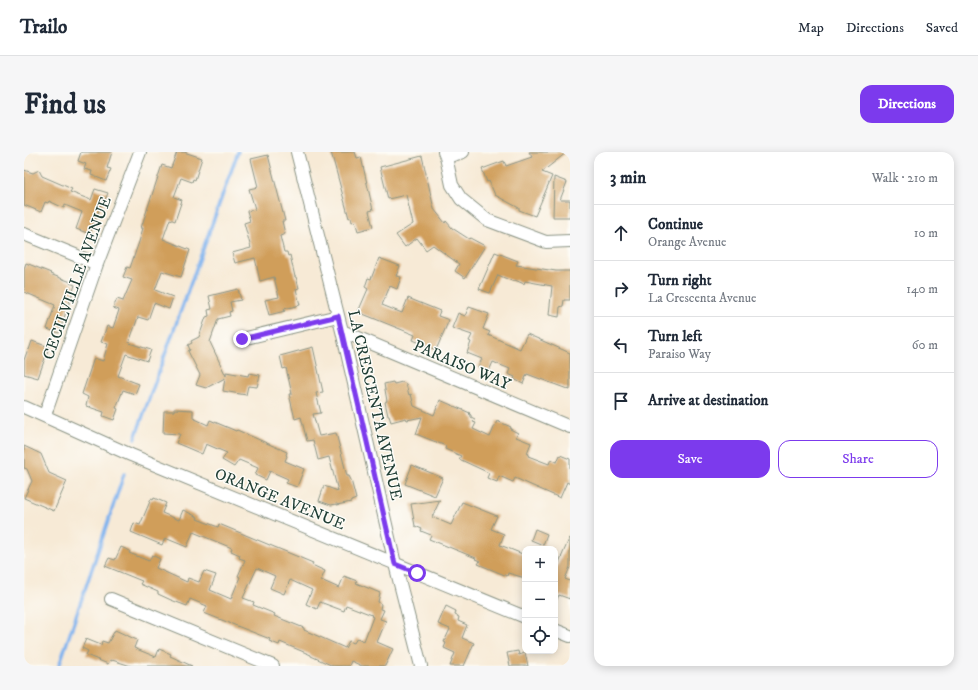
<!DOCTYPE html>
<meta charset="utf-8">
<style>
:root{--surface:#fff;--page:#f6f6f7;--text:#1f2937;--muted:#747a83;--line:#e0e1e3;--accent:#7c3aed}
body{margin:0;font-family:"IM FELL DW Pica",serif;background:var(--page);color:var(--text)}
.controls{position:absolute;right:12px;bottom:12px;display:grid;overflow:hidden;border-radius:8px;box-shadow:0 2px 10px #0003}
.controls button{width:36px;height:36px;display:grid;place-items:center;padding:0;border:0;border-bottom:1px solid var(--line);background:var(--surface);color:var(--text);font:20px sans-serif}
.stop{position:absolute;width:12px;height:12px;margin:-9px;border:3px solid #7c3aed;border-radius:50%;background:#fff}
.stop.end{background:#7c3aed;border-color:#fff;box-shadow:0 1px 4px #0008}
.list{margin:0;padding:0;list-style:none}
h2{display:flex;justify-content:space-between;align-items:center;height:52px;margin:0;padding:0 16px;font-size:17px}
h2 small{font-size:13px;font-weight:400;color:var(--muted)}
.list li{display:grid;grid-template-columns:26px 1fr auto;gap:12px;align-items:center;box-sizing:border-box;height:56px;padding:0 16px;border-top:1px solid var(--line)}
.list b{display:block;font-size:15px;white-space:nowrap}
.list p{margin:0;font-size:13px;white-space:nowrap;color:var(--muted)}
.list em{font-size:13px;font-style:normal;color:var(--muted)}
.actions{display:flex;gap:8px;padding:12px 16px}
.actions a{flex:1;padding:9px 0;border:1px solid var(--accent);border-radius:12px;text-align:center;font-size:14px;color:var(--accent)}
.actions .main{background:var(--accent);color:#fff}
.icon{flex:none;width:22px;height:22px;fill:none;stroke:currentColor;stroke-width:2;stroke-linecap:round;stroke-linejoin:round}
.map{position:relative;flex:none;width:546px;height:514px;overflow:hidden;border-radius:12px}
header{display:flex;align-items:center;gap:24px;box-sizing:border-box;height:56px;padding:0 20px;background:var(--surface);border-bottom:1px solid var(--line)}
header strong{font-size:19px}
nav{display:flex;gap:22px;margin-inline-start:auto;font-size:14px}
.intro{display:flex;align-items:center;justify-content:space-between;box-sizing:border-box;height:96px;padding:0 24px}
h1{margin:0;font-size:28px}
.button{padding:10px 18px;border-radius:12px;background:var(--accent);color:#fff;font-size:14px;font-weight:700}
main{display:flex;gap:24px;padding:0 24px}
aside{flex:1;background:var(--surface);border-radius:12px;box-shadow:0 2px 10px #0003}
.map>svg:first-child{display:block}
.lines{fill:none;stroke-linecap:round;stroke-linejoin:round}
.stream{stroke:#81b4ee;stroke-width:3.5}
.building{fill:#d09e5a;fill-rule:evenodd}
.minor-casing{stroke:#8b9485;stroke-width:14}
.minor{stroke:#fff;stroke-width:12}
.route{stroke:#7c3aed;stroke-width:5}
.labels{text-anchor:middle;dominant-baseline:central;stroke-width:3;stroke-linejoin:round;paint-order:stroke}
.street-label{font-size:16px;fill:#1f3d34;stroke:#fdfcf7}
</style>
<header>
<strong>Trailo</strong>
<nav><a>Map</a><a>Directions</a><a>Saved</a></nav>
</header>
<div class="intro"><h1>Find us</h1><a class="button">Directions</a></div>
<main>
<div class="map">
<svg width="546" height="514" viewBox="0 0 546 514">
<rect width="100%" height="100%" fill="#fdfcf7"/>
<filter id="ink" filterUnits="userSpaceOnUse"><feTurbulence type="fractalNoise" baseFrequency=".025" numOctaves="2"/><feDisplacementMap in="SourceGraphic" scale="8" xChannelSelector="R" yChannelSelector="G"/><feConvolveMatrix kernelMatrix="1 2 1 2 8 2 1 2 1" color-interpolation-filters="sRGB"/></filter>
<filter id="wash" filterUnits="userSpaceOnUse"><feTurbulence type="fractalNoise" baseFrequency=".012" numOctaves="4" result="noise"/><feDisplacementMap in="SourceGraphic" scale="16" xChannelSelector="R" yChannelSelector="G"/><feGaussianBlur stdDeviation="0.9" result="paint"/><feColorMatrix in="noise" values="0 0 0 0 0 0 0 0 0 0 0 0 0 0 0 0 0 1.4 0 .05"/><feComposite in="paint" operator="in"/></filter>
<g filter="url(#wash)">
<rect width="100%" height="100%" fill="#f7ead6"/>
<g class="lines">
<path class="stream" d="M111,286L214,0
M35,514L100,322"/>
</g>
<g id="blocks">
<path class="building" d="M57,0H88L83,16L87,17L82,29L67,23L68,19L60,17L62,12L54,9Z
M153,0H160L178,6L171,28L169,27L168,30L157,26L150,45L158,48L151,69L146,67L139,87L166,98L157,125L138,119L131,138L149,145L145,157L130,151L124,168L114,165L105,191L127,198L123,209L102,202L94,224L115,232L111,242L99,238L92,256L94,257L90,268L79,264L80,260L62,254L64,245L58,242L70,206L79,209L84,192L77,190L83,174L89,176L95,158L89,156L93,147L99,149L108,128L99,125L103,115L106,116L115,90L119,76H117L138,13L147,16Z
M307,0H331L333,6L337,5L349,58L345,59L349,75L334,79L331,69L328,70L327,65L325,66Z
M505,0H543L518,20L528,24L511,64L495,58V56L471,43L465,29L463,30L458,17L480,9L482,14L508,5Z
M244,3L261,69H258L261,82L256,84L260,100H263L264,104L266,103L271,125H272L275,136L272,137L276,153L260,157L261,159L245,163L241,148L255,145L250,125L236,129L231,106L211,111L208,101L227,96L220,71L226,69L223,59L231,57L225,37L234,35L227,7Z
M398,4L410,57L421,71L422,69L428,76L445,87L446,86L461,94L441,126L431,119L435,112L409,93L402,98L393,86L381,95L372,83L389,72L382,43L364,47L356,15Z
M0,18L9,21L15,18L18,24L48,37L46,40L67,48L71,37L84,41L79,53H77L66,82L52,77L58,60L41,53L40,56L25,49L24,51L21,50L17,60L0,53Z
M530,25L543,30L536,48H546V65H529Z
M471,100L494,109L492,113L532,119H546V148H540L539,154L536,155L535,165L525,163L528,134L501,129L500,132L491,128L490,130L474,123L466,141L455,137Z
M355,106L376,114L372,124L377,125L373,137L366,134L358,153L378,161L384,146L416,159L414,164L425,168L412,198L389,188L391,183L334,160L344,137L341,135L344,126L347,127Z
M2,111L27,121L26,122L47,130L46,131L51,133L35,181L23,177L31,153L0,140V117Z
M214,137L217,148L206,150L208,159L205,160L206,164L194,167L186,190L202,224V220L224,224L225,221L236,223L233,235L224,234L222,243L199,239L201,226L182,236L172,233L176,223L164,199L166,198L164,193L168,191L167,189L175,185L182,165L185,164L184,158L188,157L185,144Z
M445,155L465,162L459,177L466,180L464,183L496,197L503,182L546,201V238L503,222L499,232L490,227L491,225L484,222L486,217L469,210L465,219L454,215L458,207L443,201L447,190L445,189L448,183L428,176L434,161L441,164Z
M8,189L25,195L14,226L0,222V208L4,197L5,198Z
M289,195L299,240L292,241L297,261L289,262L295,284L312,281L323,324H325L327,328L332,347L327,349V350L313,353V352L307,353L295,349L300,334L314,339L305,305L294,308L289,288L283,289L277,265L271,267L265,242H268L262,216L259,217L256,204Z
M369,230L370,232L378,230L382,232L385,243L387,242L390,254L410,263L416,248L446,261L445,262L447,263V265L451,267L449,270L452,271L449,277L466,285L473,269L487,275L486,277L494,281L492,285L507,291L503,301L505,302L504,304L525,312L527,307L533,310L536,303L546,307V332L543,330L536,346L491,326L489,330L475,324L473,330L463,326L465,321L435,307L437,304L421,297L422,294L392,282L398,265L383,268L382,266L367,270L365,264H364L361,250L363,249L360,232Z
M150,257L169,258V266L184,273L186,268L212,279L213,278L263,300L262,303L263,304L261,309L280,317L273,335L262,331L264,327L246,319L242,328L231,323L234,316L215,308L210,315L198,308L203,301L182,292L178,302L152,291L156,282L139,281L140,259H150Z
M0,294L17,302L25,321L43,329L30,359L0,346L8,329L3,317L0,316Z
M388,313L419,326L411,344L381,332Z
M130,346L142,351L138,361L155,368L159,358L174,365L173,367L194,375L195,372L289,411L288,413L301,419L297,428L315,436L320,424L333,429L332,431L356,441L354,450L357,452L356,457L360,458L356,467L362,469L353,490L369,497L361,514H338L327,509L325,514H309L287,504V503L256,490L255,493L245,489L246,487L180,461L183,454L166,447L163,454L147,448L134,442V440L116,432L118,429L81,414L85,406L91,408L97,395L106,399L105,401L125,409L128,403L136,407L132,416L163,430L164,426L175,430L180,419L192,423L186,438L207,447L216,425L214,424L221,408L215,406L216,403L207,399L208,396L169,380L163,395L141,386L138,393L107,380L110,371L116,373L127,347L129,348ZM233,416L251,424L246,436L260,442L266,428L288,438L282,452L293,457L296,450L320,459L322,453L348,463L347,464L349,465L340,489L333,486L330,491L325,489L321,496L280,478V476L250,464L251,462L229,453L230,450L219,446Z
M416,348L408,365L427,373L438,350L473,364L467,377L480,382L476,393L501,403V426L484,421L483,424L454,412L456,409L451,407L452,406L405,387L407,383L397,379L398,377L391,374L387,352Z
M511,377L523,382L519,393L507,388Z
M546,385V415L541,427L546,429V447L535,443L531,451V414L533,415Z
M422,454L432,459L431,463L435,465L434,469L443,473L438,486L450,491L440,514H426L431,501L420,496L422,491L420,490L426,477L414,472Z
M91,478L113,488L110,496L132,505L135,497L147,502L146,504L168,514H107L88,508V509L86,508L84,512L62,503L64,499L58,496L62,487L77,493L78,489L84,491Z
M494,499L495,503L501,501L504,514H486L483,501Z"/>
</g>
</g>
<g filter="url(#ink)">
<use href="#blocks" fill-opacity="0" stroke="#8b9485" stroke-width="1"/>
<g class="lines">
<g class="minor-casing">
<path id="minor" d="M273,0L318,179L371,412L397,514
M420,0L422,5L428,33L437,47L463,68L522,90L546,89
M422,5L439,0
M0,82L73,112
M318,179L546,275
M218,187L314,164
M0,255L107,303L501,465
M21,263L73,112L116,0
M87,447L249,514
M531,478L546,484"/>
</g>
<use href="#minor" class="minor"/>
</g>
</g>
<g class="lines" filter="url(#ink)">
<path class="route" d="M218,187L314,164L371,412L393,421"/>
</g>
<g class="labels">
<g class="street-label">
<text transform="translate(53 126) rotate(-70)">CECILVILLE AVENUE</text>
<text transform="translate(438 213) rotate(23)">PARAISO WAY</text>
<text transform="translate(351 253) rotate(77)">LA CRESCENTA AVENUE</text>
<text transform="translate(256 347) rotate(22)">ORANGE AVENUE</text>
</g>
</g>
</svg>
<div class="controls">
<button>+</button>
<button>−</button>
<button><svg class="icon" aria-label="locate" viewBox="0 0 24 24"><circle cx="12" cy="12" r="6"/><path d="M12 2v4M12 18v4M2 12h4M18 12h4"/></svg></button>
</div>
<div class="stop" style="left:393px;top:421px"></div>
<div class="stop end" style="left:218px;top:187px"></div>
</div>
<aside>
<h2>3 min<small>Walk · 210 m</small></h2>
<ul class="list">
<li><svg class="icon" aria-label="ahead" viewBox="0 0 24 24"><path d="M12 20V5M6 11l6-6 6 6"/></svg><div><b>Continue</b><p>Orange Avenue</p></div><em>10 m</em></li>
<li><svg class="icon" aria-label="right" viewBox="0 0 24 24"><path d="M7 20v-9h11M14 6l5 5-5 5"/></svg><div><b>Turn right</b><p>La Crescenta Avenue</p></div><em>140 m</em></li>
<li><svg class="icon" aria-label="left" viewBox="0 0 24 24"><path d="M17 20v-9H6M10 6l-5 5 5 5"/></svg><div><b>Turn left</b><p>Paraiso Way</p></div><em>60 m</em></li>
<li><svg class="icon" aria-label="arrive" viewBox="0 0 24 24"><path d="M6 21V4h12l-3 4 3 4H6"/></svg><div><b>Arrive at destination</b></div></li>
</ul>
<div class="actions"><a class="main">Save</a><a>Share</a></div>
</aside>
</main>
